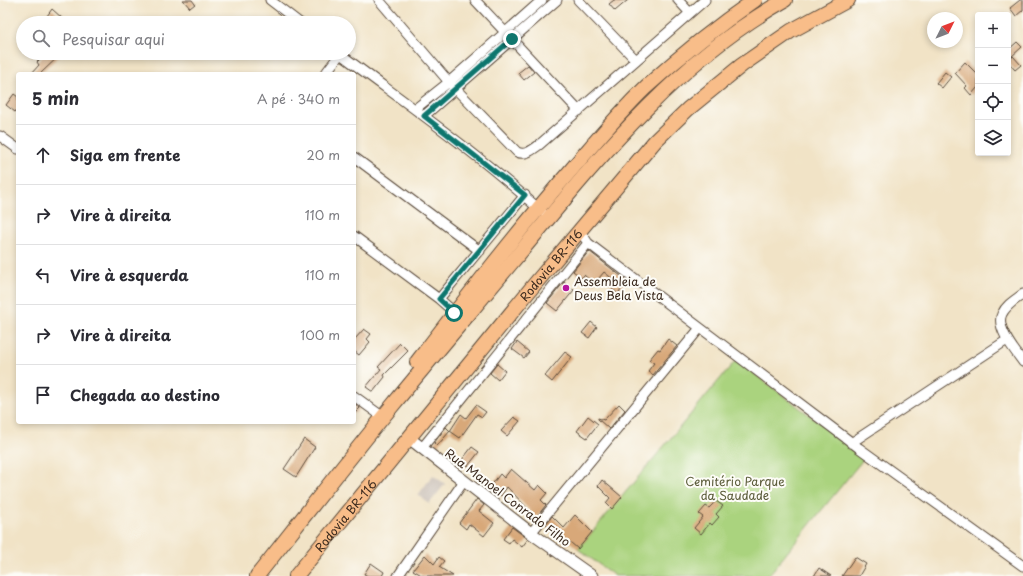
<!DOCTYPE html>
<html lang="pt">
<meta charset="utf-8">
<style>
:root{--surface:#fff;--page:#f7f7f7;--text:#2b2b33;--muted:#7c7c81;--line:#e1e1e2}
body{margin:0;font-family:"Playpen Sans",sans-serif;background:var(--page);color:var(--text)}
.controls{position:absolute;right:12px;top:12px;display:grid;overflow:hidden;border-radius:4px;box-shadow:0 2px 6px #0003}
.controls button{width:36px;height:36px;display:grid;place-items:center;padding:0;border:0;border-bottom:1px solid var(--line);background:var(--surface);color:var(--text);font:20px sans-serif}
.compass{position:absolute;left:927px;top:12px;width:36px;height:36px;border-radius:50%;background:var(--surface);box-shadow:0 2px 6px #0003;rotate:48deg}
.stop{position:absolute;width:12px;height:12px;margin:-9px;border:3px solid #0f766e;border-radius:50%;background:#fff}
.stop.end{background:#0f766e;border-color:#fff;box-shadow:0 1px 4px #0008}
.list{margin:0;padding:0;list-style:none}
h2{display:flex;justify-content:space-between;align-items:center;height:52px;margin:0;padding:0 16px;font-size:17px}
h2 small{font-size:13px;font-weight:400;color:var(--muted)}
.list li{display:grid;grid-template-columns:26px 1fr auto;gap:12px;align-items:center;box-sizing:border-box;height:60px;padding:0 16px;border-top:1px solid var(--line)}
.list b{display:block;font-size:15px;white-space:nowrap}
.list em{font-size:13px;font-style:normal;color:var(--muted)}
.icon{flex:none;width:22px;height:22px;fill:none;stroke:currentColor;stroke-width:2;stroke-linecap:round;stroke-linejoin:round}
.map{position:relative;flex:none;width:1023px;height:576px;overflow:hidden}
.search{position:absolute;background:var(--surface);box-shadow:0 2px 6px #0003;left:16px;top:16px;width:340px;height:44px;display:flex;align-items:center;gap:10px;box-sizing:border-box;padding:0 14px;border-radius:22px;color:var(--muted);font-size:15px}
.panel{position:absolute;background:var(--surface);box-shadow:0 2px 6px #0003;left:16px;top:72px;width:340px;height:352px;border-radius:4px}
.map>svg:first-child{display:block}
.industrial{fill:#ccc2b9}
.green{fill:#aad37e;stroke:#727e4e}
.building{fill:#d8a879}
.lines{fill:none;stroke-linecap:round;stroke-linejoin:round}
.minor-casing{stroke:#564637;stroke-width:11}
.tertiary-casing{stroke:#564637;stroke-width:13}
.trunk-casing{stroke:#564637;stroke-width:16}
.minor{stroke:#fff;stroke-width:9}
.tertiary{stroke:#fff;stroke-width:11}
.trunk{stroke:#f8bd89;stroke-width:14}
.route{stroke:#0f766e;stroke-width:5}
.poi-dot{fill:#b5179e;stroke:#fdfcf7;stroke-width:1.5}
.labels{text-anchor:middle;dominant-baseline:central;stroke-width:4;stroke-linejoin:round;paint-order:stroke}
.street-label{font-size:12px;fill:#3b2a1e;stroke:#fdfcf7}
.poi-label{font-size:12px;fill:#3b2a1e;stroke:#fdfcf7;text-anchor:start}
.park-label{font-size:12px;fill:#5c5d3b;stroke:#fdfcf7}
</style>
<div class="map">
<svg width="1023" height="576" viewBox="0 0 1023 576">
<rect width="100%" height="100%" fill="#fdfcf7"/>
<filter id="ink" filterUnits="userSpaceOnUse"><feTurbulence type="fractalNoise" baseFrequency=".025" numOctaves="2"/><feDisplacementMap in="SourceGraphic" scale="8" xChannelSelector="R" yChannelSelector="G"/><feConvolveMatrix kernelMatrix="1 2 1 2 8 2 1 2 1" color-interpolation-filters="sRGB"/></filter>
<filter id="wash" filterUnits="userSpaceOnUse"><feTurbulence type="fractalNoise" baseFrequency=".012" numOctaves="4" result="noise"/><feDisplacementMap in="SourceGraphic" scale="16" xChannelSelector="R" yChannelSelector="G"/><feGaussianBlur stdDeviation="0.9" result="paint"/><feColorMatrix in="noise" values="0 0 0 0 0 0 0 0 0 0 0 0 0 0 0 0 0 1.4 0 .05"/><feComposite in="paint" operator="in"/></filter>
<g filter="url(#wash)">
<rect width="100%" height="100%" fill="#f1e3c6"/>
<path class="industrial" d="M433,475L445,484L429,504L418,495Z"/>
<path class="green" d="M736,360L865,457L768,576H615L578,549Z"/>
<g id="blocks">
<path class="building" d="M183,0H192L195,4L190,8Z
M614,0H628L615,11L609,4Z
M1020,0H1023V10L1016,16L1010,8Z
M52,9L62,18L58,23H55L47,16Z
M1017,42L1022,47L1011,57L1008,53V50Z
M46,53H62L40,74H31L39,65L37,62Z
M1013,56L1021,65L1015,70L1008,62Z
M965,62L978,75V87L971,95L965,88L967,86L955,73Z
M528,65L534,72L524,80L518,73Z
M945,72L951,77L942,88L936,83Z
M14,94L18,97V108L15,112L6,105Z
M589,251L626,280L618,294L609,286L614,280L604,272L594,284L584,275L582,278L573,271Z
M564,282L574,290L557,311L547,303Z
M591,322L597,327L589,338L582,333Z
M364,329L371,334L367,339L370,342L359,355L354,351V340Z
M668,339L677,346L653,375L648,371L654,363L649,360L658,349L660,350Z
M517,342L529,352L524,358L512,349Z
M400,343L408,351L384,375L385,377L373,392L366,387L381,369L378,367Z
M565,352L572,357L552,382L545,376Z
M497,364L505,371L498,380L490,373Z
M354,403L360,408L354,414Z
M619,404L625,410L609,429L598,419V418L604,420Z
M476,405L486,412L482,417L477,414L460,438L450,431L461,414L466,418Z
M588,416L598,424L587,438L577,431Z
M514,417L520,421L507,436L501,431Z
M446,427L450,431L437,446L434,443Z
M304,439L315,447L296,477L284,469Z
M472,447L479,452L468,466L461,461Z
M511,469L535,490L539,485L547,493L541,500L546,505L534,520L530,517L533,514L507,487L501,496L490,487L500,474L504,478Z
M602,480L622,497L612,509L606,503L610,498L598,486Z
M477,499L484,505L479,511L494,523L484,536L469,524L466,529L459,523Z
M716,501L723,506L716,514L719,517L712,525L710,523L701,534L694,528L703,517L699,514L706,506L709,508Z
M575,515L592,532L578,549L570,542L566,546L546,524L552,516L564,528Z
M512,527L528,539L522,547L512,539L509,543L503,539Z
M425,555L434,564L439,557L444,561L439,567L453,576H423L413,570Z
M855,557L866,564L859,576H842Z
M371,563L384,572L382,576H368L364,574Z
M819,568L831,576H814Z"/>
</g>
</g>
<g filter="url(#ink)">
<use href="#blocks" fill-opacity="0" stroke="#564637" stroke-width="1"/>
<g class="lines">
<g class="minor-casing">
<path id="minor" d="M270,0L300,23
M379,0L449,82L517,152C525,156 532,150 539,145L705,0
M475,0L579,111
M578,0L636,60
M678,0L690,13
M339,53C408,105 479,154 542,212
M325,74L340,54
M415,109L449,82L542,0
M424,116L557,0
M0,136L18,149
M354,157L480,251
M580,231L588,243L859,448L1023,566
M354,236L439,299L455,313
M1023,294C1015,300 1006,305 1002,314C995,327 1015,351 1023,362
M439,299L525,195
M354,396L383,417
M851,443L1007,340
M422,448L588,243
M531,533L700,328
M398,576L464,481"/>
</g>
<g class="tertiary-casing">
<path id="tertiary" d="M409,438L531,533L592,576"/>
</g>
<g class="trunk-casing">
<g id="trunk">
<path d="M417,362C467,297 517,232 571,170C595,142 619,113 646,87C680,56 717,26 755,0"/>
<path d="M257,576C302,519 346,462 392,406C432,357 473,309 513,261C594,164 673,63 785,0"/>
<path id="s1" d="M296,576L534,285L655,141L688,109L742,65L791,31L848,0"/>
</g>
</g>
<use href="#minor" class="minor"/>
<use href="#tertiary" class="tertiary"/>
<use href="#trunk" class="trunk"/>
</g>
</g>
<g class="lines" filter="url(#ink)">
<path class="route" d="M454,313L439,299L525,195L424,116L512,39"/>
</g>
<circle class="poi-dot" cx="566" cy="288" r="4"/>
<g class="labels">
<g class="street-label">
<text stroke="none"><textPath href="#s1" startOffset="402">Rodovia BR-116</textPath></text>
<text transform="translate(508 497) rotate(37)">Rua Manoel Conrado Filho</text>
<text stroke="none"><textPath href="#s1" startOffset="78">Rodovia BR-116</textPath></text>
</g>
<g class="poi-label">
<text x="574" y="281">Assembleia de<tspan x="574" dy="14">Deus Bela Vista</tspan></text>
</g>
<g class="park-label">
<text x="735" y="481">Cemitério Parque<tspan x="735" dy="14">da Saudade</tspan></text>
</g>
</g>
</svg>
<div class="controls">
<button>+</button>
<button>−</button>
<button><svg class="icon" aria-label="locate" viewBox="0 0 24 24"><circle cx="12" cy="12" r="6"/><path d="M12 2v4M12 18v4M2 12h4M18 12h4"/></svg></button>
<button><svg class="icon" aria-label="layers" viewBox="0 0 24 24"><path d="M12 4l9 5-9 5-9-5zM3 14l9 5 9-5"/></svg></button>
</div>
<svg class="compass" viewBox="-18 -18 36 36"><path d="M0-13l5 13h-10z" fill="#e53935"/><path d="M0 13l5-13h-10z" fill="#7c7c81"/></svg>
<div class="stop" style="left:454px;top:313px"></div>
<div class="stop end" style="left:512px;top:39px"></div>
<div class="search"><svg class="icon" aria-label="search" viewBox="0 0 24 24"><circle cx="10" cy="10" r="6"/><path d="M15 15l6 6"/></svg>Pesquisar aqui</div>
<section class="panel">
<h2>5 min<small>A pé · 340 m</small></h2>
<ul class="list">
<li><svg class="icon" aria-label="ahead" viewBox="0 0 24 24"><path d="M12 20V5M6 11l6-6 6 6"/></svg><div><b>Siga em frente</b></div><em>20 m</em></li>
<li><svg class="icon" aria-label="right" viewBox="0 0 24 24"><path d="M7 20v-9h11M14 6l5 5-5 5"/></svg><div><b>Vire à direita</b></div><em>110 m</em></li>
<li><svg class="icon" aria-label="left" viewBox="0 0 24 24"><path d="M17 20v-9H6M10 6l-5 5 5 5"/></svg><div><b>Vire à esquerda</b></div><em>110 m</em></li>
<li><svg class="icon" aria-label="right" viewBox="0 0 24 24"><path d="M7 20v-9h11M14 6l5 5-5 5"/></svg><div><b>Vire à direita</b></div><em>100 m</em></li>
<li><svg class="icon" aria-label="arrive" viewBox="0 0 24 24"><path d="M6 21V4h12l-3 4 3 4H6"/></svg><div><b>Chegada ao destino</b></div></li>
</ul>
</section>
</div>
